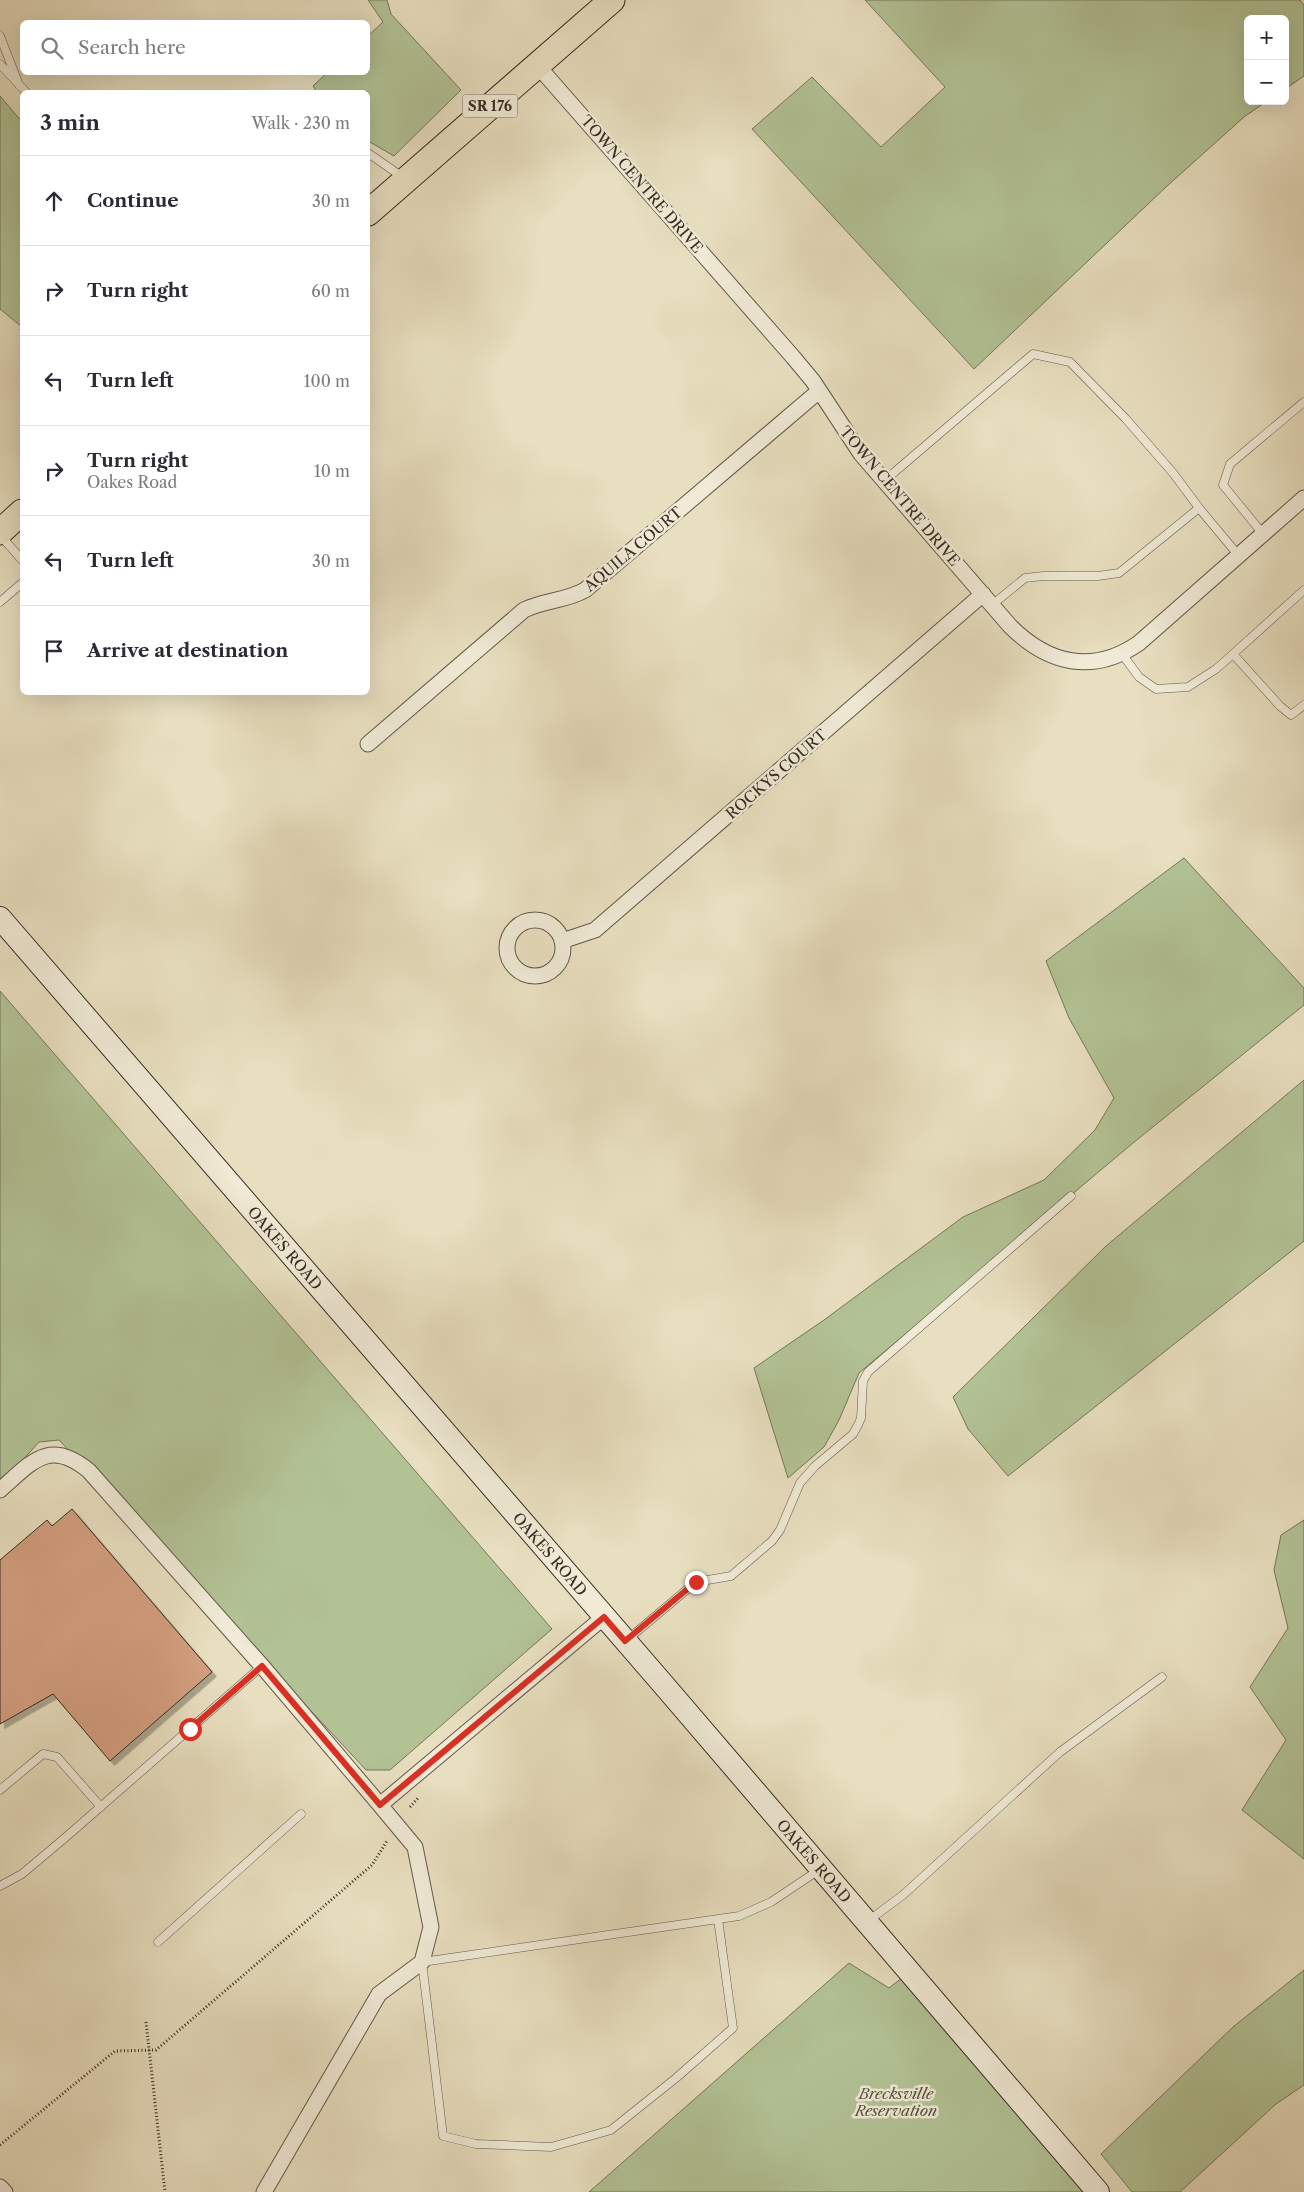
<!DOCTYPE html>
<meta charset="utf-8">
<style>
:root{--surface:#fff;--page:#f7f7f7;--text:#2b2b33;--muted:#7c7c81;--line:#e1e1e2}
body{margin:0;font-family:"Libre Caslon Text",serif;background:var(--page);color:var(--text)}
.controls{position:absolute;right:15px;top:15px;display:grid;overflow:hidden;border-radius:8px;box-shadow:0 5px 20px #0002}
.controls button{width:45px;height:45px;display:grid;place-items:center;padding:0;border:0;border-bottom:1px solid var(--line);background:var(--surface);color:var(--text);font:25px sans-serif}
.stop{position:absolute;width:15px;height:15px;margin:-11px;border:4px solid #d93025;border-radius:50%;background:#fff}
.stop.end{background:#d93025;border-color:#fff;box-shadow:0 1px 5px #0008}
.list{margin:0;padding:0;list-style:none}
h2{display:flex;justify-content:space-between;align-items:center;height:65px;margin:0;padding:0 20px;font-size:21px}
h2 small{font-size:16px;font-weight:400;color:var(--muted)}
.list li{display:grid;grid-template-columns:32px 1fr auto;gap:15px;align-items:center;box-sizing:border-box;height:90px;padding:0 20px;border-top:1px solid var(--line)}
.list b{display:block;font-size:19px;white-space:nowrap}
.list p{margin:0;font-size:16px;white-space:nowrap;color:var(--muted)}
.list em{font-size:16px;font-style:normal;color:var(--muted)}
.icon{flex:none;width:28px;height:28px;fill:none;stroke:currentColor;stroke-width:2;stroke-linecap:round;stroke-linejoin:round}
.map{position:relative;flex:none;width:1304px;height:2192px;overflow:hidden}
.search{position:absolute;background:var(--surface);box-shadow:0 5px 20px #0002;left:20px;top:20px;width:350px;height:55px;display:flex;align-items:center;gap:12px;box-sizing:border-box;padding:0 18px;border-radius:8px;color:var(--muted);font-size:19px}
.panel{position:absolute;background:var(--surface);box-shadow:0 5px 20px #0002;left:20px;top:90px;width:350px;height:605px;border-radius:8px}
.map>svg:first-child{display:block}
.green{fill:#b2c295;stroke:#74775c}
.building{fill:#d39f80;stroke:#362c22;filter:url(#shadow)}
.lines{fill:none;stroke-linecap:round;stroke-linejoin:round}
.lane-casing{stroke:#62594a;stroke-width:9}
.street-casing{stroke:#62594a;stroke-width:17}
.secondary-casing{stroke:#362c22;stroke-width:24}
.primary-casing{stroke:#362c22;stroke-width:27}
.path{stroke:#362c22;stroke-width:3;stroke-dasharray:1 2.5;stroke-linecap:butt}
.lane{stroke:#f0ead6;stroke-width:8}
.street{stroke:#f0ead6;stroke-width:15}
.secondary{stroke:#f0ead6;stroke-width:22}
.primary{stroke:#e8dfc0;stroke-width:25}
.route{stroke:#d93025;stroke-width:6}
.labels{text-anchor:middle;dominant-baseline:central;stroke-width:5;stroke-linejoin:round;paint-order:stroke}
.shield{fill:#f0ead6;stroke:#6e6558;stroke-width:1}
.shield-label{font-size:14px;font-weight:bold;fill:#362c22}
.street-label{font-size:15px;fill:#362c22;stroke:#f0ead6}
.park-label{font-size:15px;font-style:italic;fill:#55523f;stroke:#f0ead6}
</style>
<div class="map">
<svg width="1304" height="2192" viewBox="0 0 1304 2192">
<defs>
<filter id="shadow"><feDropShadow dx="4.5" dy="4.5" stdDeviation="0" flood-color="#0004"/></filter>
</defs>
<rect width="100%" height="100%" fill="#e8dfc0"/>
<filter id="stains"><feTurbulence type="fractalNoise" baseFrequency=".004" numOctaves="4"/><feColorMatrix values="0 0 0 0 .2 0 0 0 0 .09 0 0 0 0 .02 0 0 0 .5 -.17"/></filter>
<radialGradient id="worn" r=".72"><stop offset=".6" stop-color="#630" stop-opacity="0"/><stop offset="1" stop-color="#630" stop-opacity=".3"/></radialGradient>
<path class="green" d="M368,0H387L391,14L461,90L394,156L368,141V92H317L313,86L327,73L368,72V36L383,22Z
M865,0H1300L1304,5V76L1285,89V19H1248V101H1267L1244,117L1166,187L974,369L752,129L812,77L881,147L945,87Z
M0,96L22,122V327L0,309Z
M1184,858L1304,988V1005L1133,1143L859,1373L839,1420L824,1447L788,1478L754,1368L824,1320L963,1217L1044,1180L1095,1130L1114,1098L1069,1018L1046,961Z
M0,991L552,1629L390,1770H366L59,1440L39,1442L20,1463L0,1479Z
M1304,1080V1241L1008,1476L968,1429L953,1397L1106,1246Z
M1304,1520V1859L1242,1810L1286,1740L1250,1687L1288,1628L1274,1570L1281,1535Z
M849,1963L889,1988L907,1974L1094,2192H589Z
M1304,1970V2085L1276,2104L1180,2192H1132L1101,2154L1233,2027Z"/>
<path class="building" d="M72,1509L212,1672L110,1761L53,1694L0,1724V1560L47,1520L52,1526Z"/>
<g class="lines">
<g class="lane-casing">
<path id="lane" d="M0,36L19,85
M0,64L26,92
M368,153L404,178
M884,481L1033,354L1070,362L1126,419L1173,473L1199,508
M1263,534L1223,485L1230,464L1304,402
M0,535L22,560
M0,602L22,583
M992,605L1025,578L1043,576H1098L1119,573L1199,508L1239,556
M1122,654L1139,677L1156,689L1188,687L1216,669L1233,654L1280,706L1291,715L1304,705
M1233,654L1304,590
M627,1640L696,1582L731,1576L772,1541L780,1530L800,1483L815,1466L853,1434L858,1425L861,1418L863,1381L868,1372L1071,1196
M0,1790L43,1754L57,1757L101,1807
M0,1886L22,1874L66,1837L262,1666
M718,1919L733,2028L676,2078L611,2130L551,2147L476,2144L443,2136L422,1962L739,1916L771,1902L819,1870
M868,1921L903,1895L1060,1752L1162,1677
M158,1942L301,1814"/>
</g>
<g class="street-casing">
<path id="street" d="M537,65L793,357L813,381L861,454L1010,626C1048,664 1093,675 1139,643L1304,498
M368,744L524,610C544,600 566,601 585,590L819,391
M507 948a28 28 0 1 1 56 0a28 28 0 1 1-56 0Z
M562,941L595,930L983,594
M0,1490C32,1462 49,1438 89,1471L262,1666L380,1805L604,1617
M0,2187L5,2192
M264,2192L379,1994L422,1962L431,1927L415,1847L380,1805"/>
</g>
<g class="secondary-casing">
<path id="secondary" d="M0,918L662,1683L1098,2192"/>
</g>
<g class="primary-casing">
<path id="primary" d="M368,213L612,0
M0,532L22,512"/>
</g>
<path class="path" d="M410,1807L418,1798
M146,2022L165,2192
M0,2145L115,2051L156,2050L372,1865L387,1841"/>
<use href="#lane" class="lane"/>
<use href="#street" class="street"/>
<use href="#secondary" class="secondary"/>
<use href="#primary" class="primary"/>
</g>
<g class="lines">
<path class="route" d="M190,1729L262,1666L380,1805L604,1617L625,1641L696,1582"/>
</g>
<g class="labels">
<rect class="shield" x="462.5" y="94.5" width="55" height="23" rx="4"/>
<g class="shield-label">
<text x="490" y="106">SR 176</text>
</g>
<g class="street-label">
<text transform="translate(642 184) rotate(49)">TOWN CENTRE DRIVE</text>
<text transform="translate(900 496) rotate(50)">TOWN CENTRE DRIVE</text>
<text transform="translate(633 549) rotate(-40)">AQUILA COURT</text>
<text transform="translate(776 774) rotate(-41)">ROCKYS COURT</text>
<text transform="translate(285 1248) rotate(49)">OAKES ROAD</text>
<text transform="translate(550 1554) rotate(49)">OAKES ROAD</text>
<text transform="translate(814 1861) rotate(49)">OAKES ROAD</text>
</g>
<g class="park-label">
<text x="896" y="2093">Brecksville<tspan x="896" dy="17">Reservation</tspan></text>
</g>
</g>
<rect width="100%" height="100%" filter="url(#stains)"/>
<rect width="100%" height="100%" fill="url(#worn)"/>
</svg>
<div class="controls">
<button>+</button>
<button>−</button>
</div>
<div class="stop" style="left:190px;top:1729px"></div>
<div class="stop end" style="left:696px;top:1582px"></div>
<div class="search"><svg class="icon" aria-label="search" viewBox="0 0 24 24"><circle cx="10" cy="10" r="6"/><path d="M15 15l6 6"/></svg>Search here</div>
<section class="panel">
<h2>3 min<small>Walk · 230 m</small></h2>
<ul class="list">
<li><svg class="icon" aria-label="ahead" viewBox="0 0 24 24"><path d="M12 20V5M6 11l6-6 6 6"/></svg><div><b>Continue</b></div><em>30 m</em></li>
<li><svg class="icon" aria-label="right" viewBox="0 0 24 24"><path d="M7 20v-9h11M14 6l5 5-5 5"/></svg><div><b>Turn right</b></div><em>60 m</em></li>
<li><svg class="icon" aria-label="left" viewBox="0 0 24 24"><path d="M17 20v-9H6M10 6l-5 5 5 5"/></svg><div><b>Turn left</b></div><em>100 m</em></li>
<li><svg class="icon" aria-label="right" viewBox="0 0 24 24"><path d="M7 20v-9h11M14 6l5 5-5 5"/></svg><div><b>Turn right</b><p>Oakes Road</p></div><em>10 m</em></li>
<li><svg class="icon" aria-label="left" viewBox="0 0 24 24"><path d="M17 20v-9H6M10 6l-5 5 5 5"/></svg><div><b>Turn left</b></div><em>30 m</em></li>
<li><svg class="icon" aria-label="arrive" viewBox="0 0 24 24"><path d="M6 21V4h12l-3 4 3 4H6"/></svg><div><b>Arrive at destination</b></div></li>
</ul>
</section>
</div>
